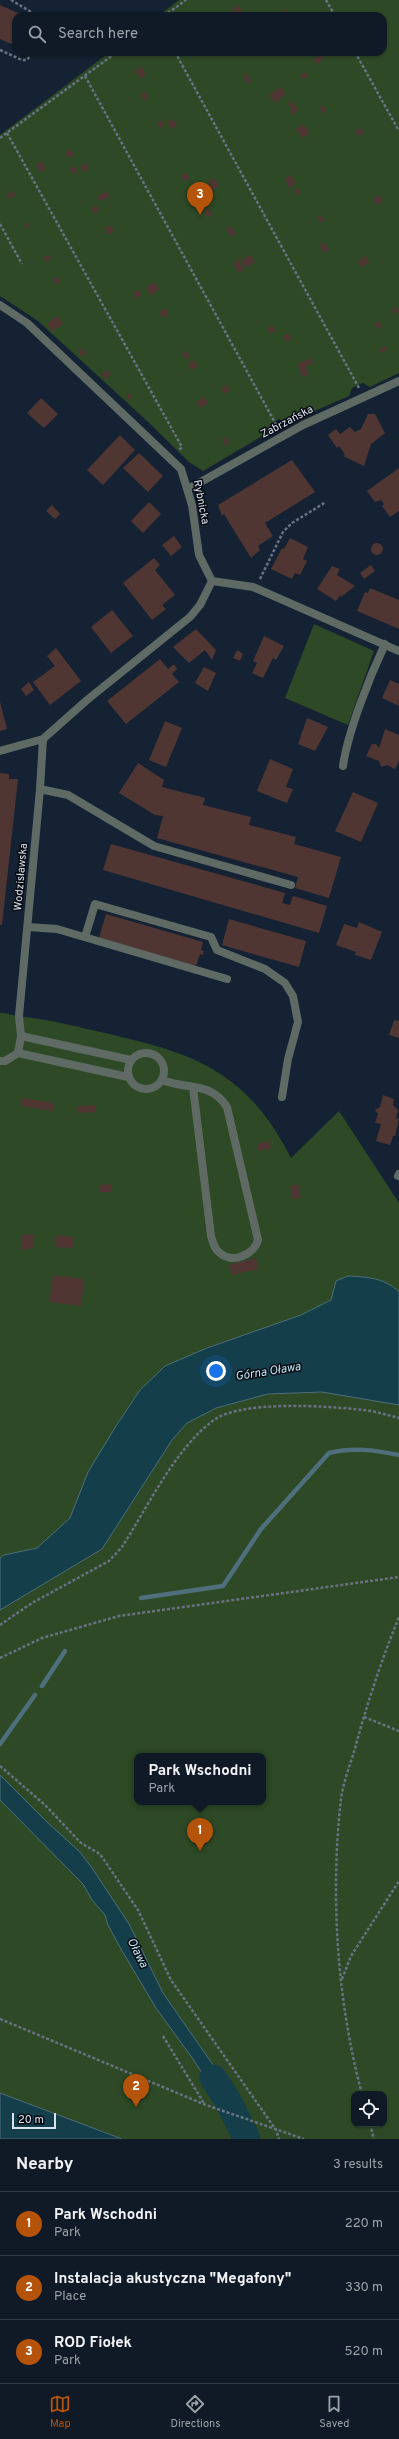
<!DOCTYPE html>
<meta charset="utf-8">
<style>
:root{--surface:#0f1a26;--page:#18232e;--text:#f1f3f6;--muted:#9ba1a7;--line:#2f3843;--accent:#b45309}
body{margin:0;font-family:Overpass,sans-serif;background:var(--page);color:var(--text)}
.controls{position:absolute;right:12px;bottom:12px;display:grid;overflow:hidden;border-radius:8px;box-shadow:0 1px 3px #0004}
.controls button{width:36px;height:36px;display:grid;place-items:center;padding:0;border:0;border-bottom:1px solid var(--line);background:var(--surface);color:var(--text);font:20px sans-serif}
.scale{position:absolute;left:12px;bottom:10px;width:44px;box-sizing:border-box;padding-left:4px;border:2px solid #d9e2ee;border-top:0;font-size:11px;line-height:14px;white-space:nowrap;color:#d9e2ee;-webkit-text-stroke:3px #060b12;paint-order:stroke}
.you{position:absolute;left:216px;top:1371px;width:14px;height:14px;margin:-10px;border:3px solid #fff;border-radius:50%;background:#1a73e8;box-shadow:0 0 0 6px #1a73e833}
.badge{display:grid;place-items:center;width:26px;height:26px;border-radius:50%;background:var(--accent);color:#fff;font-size:13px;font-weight:700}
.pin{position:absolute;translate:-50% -33px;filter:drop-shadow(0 1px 2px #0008)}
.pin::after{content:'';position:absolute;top:21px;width:14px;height:12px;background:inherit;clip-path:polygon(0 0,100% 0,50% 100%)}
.popup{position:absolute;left:134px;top:1753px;width:132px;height:52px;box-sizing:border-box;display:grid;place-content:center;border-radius:8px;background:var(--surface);filter:drop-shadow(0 1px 3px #0005);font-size:13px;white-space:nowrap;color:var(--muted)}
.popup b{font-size:15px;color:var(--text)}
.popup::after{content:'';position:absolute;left:50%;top:100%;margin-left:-8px;border:8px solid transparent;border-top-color:var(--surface)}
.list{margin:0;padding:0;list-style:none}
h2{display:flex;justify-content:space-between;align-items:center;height:52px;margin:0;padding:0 16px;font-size:17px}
h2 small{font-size:13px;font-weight:400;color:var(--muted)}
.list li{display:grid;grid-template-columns:26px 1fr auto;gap:12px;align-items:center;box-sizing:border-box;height:64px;padding:0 16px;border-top:1px solid var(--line)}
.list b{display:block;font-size:15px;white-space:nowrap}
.list p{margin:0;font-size:13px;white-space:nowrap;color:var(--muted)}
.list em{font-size:13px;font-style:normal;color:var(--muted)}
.icon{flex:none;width:22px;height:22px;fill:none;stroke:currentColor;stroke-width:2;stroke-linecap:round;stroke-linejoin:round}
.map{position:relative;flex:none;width:399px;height:2139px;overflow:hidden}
.search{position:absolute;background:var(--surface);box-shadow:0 1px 3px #0004;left:12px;right:12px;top:12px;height:44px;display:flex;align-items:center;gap:10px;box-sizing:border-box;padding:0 14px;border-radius:12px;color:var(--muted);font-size:15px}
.sheet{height:244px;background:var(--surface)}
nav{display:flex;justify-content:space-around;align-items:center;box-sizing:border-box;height:56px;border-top:1px solid var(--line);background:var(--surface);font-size:11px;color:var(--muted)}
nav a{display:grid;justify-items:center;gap:2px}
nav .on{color:var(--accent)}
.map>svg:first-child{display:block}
.green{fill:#2d4926;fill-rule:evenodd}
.water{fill:#133e4a;stroke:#4e6f7b}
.pier{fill:#142233}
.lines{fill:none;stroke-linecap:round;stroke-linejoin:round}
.stream{stroke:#4e6f7b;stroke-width:4.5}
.river{stroke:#133e4a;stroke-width:27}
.building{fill:#503632}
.path{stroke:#677382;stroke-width:2.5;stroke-dasharray:3 2;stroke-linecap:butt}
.lane{stroke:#5f6a64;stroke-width:8}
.street{stroke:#5f6a64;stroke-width:8}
.labels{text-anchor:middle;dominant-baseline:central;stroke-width:3;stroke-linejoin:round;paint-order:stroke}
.street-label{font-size:11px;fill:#d9e2ee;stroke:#060b12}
.water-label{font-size:12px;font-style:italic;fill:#c1e9f7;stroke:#060b12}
</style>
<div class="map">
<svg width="399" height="2139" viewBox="0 0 399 2139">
<rect width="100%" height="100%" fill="#142233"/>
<path class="green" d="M179,0H399V373L370,387L363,383L352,388L349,396L287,423L279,419L271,424L269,432L203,471L189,462L146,420L38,321L0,296V135L110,52H383V16H158Z
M314,624L374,651L348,725L285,698Z
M0,1013C8,1013 11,1015 16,1016C39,1018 63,1023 87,1029C184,1051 243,1063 291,1158L339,1111L399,1203V1351L140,1390L95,1461L109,1480L0,1585Z
M399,1385V2139H122L0,2093V1610L102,1549L172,1440L187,1423L216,1408L268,1394L322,1392ZM137,1756H263V1802H137ZM354,2094H384V2124H354Z"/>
<path class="water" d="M348,1276C368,1277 385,1278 399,1292V1405L322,1392L268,1394L216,1408L187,1423L172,1440L102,1549L0,1610V1558L4,1555L37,1548L70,1518L88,1472L116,1426L140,1390L165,1366L207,1348L301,1315L331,1300L336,1281Z
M0,1775L48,1823L80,1852L92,1868L129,1924L163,1993L248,2115L224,2107L193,2059L156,2008L121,1949L108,1925L105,1915L92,1900L83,1884L0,1800Z
M0,2093L122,2139H0Z
M227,2117L254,2127L257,2139H233Z"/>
<path class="pier" d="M227,2116L255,2125L256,2128L225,2117Z"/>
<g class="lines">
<path class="stream" d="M141,1598L223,1586L261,1529L329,1453C353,1447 375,1450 399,1455
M42,1686L65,1651
M0,1744L35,1695"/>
<path class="river" d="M213,2078L227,2099L247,2139"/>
</g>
<path class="building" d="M0,5L25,16H16V46L0,39Z
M238,5L242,11L236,15L232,10Z
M285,9L289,13L283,16L280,13Z
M321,54L324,59L316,64L313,60Z
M142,67L146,75L140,79L135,71Z
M305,72L308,77L303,79L300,75Z
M247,73L251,82L248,84L243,76Z
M281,87L286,94L275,103L269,95Z
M146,92L149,97L144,101L140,95Z
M292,101L298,110L292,115L290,112L292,110L288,104Z
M324,105L326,112L322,113L320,107Z
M173,119L177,126L171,129L168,122Z
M161,120L165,125L160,128L157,123Z
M303,124L310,133L302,138L296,129Z
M361,128L364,133L358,136L355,131Z
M71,149L74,155L69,158L65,153Z
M42,161L46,169L40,172L36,164Z
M86,163L89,168L83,172L80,167Z
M74,166L78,172L73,174L70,168Z
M186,173L190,178L185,181L181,176Z
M291,175L296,183L289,188L285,179Z
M214,178L219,186L212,190L208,181Z
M298,188L301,193L297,195L294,191Z
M13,191L16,195L9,199L7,195Z
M107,191L110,197L99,201L97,197Z
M374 200a4 4 0 1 1 8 0a4 4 0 1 1-8 0Z
M96,205L99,211L94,214L91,208Z
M204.5 213a3.5 3.5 0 1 1 7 0a3.5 3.5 0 1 1-7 0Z
M320,215L325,221L321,223L317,217Z
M28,222L30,225L26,229L24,226Z
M231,226L236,234L231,237L226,228Z
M105 230a4 4 0 1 1 8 0a4 4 0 1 1-8 0Z
M324,242L329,250L324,253L320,245Z
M49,255L51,259L45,262L43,258Z
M251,255L255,262L245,268L241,260Z
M365,256L370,263L361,267L357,262Z
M239,260L244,270L238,273L233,263Z
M58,277L60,282L55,285L53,279Z
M155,282L159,289L151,296L146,287Z
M139,290L142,296L136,298L133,292Z
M397,307L399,312L395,314L392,309Z
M160 313a4 4 0 1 1 8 0a4 4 0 1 1-8 0Z
M58,316L63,324L52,331L47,323Z
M379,321L382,327L378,329L375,323Z
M272,325L276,331L270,334L267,328Z
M288,333L292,339L286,342L283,336Z
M385,346L387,349L381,353L379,350Z
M83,348L86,354L82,357L78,351Z
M187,351L190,356L186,359L182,354Z
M311,358L313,363L305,367L309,374L303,377L297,364Z
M194,360L198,367L191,370L188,363Z
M108,370L111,375L104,379L101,374Z
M226,385L230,391L225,394L221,388Z
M130,393L132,397L128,400L126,395Z
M204,397L208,403L200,408L196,402Z
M41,398L58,414L44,428L27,413Z
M368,414H375L385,433L371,444L364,466L343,456L345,455L342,450L339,446L337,448L328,435L336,429L340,434L350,427L355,432L361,429Z
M120,435L135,450L103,485L87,470Z
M226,437L230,444L226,446L222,439Z
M139,453L163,476L148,492L123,468Z
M292,460L315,492L265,523L273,536L258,546L260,550L251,558L224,514L222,516L218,505Z
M399,468V511L390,517L382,506L384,504L381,500L375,502L367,491Z
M149,502L161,514L143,533L131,521Z
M52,505L60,514L55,519L46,511Z
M174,536L182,547L171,556L162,545Z
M290,538L308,547L303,559L307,561L300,575L295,573L292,579L271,569L282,548L284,549Z
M371 549a6 6 0 1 1 12 0a6 6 0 1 1-12 0Z
M154,558L160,565L155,570L175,595L162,605L166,609L152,620L123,583Z
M371,565L375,571L364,579L360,573Z
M332,566L340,569L337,575L355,586L341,597L340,595L336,601L317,589Z
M370,588L399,600V629L357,611L365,592L368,593Z
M112,610L133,636L111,653L91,627Z
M196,629L216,650L212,660L205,650L189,663L173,647Z
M264,636L284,646L276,660L273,658L263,678L252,673L257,663L253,661Z
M56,648L81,681L50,705L33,682L55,666L47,656Z
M237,650L243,654L240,661L233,658Z
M160,659L168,669L174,664L177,669L172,674L179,682L126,724L107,701Z
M204,667L216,673L208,691L195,683Z
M390,680L399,684V706L382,698Z
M29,682L34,690L26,696L21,689Z
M0,702L7,729L0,731Z
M307,718L328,727L315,751L298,744Z
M165,721L182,728L166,767L149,760Z
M385,729L399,735V761L395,769L387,765L381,767L379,761L366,756L372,744H376L379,748Z
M270,759L293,769L286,787L293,789L287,803L257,791Z
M138,763L164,780L162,787L205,798L203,805L251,817L249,825L296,837L294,844L341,857L329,898L295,888L298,877L157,838L163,816L155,815L119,793Z
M0,773L9,774V779H18L2,925H0Z
M353,792L378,803L361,842L335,831Z
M111,844L285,893L282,903L290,905L293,896L327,906L319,933L103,870Z
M106,914L203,942L201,950L204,951L203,955L200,954L196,966L99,938Z
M229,919L306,941L299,967L222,945Z
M359,922L382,932L371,960L355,955L356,952L336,945L344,924L357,928Z
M394,1020L399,1021V1038L389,1035Z
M383,1095L394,1099L393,1105L398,1110L396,1118L399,1119L395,1136H393L390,1145L376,1141L381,1124L375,1123L378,1114L375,1110L380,1107Z
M22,1098L54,1103L53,1111L21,1106Z
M95,1105V1112L77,1113V1106Z
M269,1141L271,1148L257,1151V1144Z
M112,1184V1192H100V1185Z
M298,1184L301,1198L293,1199L290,1186Z
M33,1234V1248L22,1250V1235Z
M56,1235L73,1237V1248L56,1247Z
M256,1258L259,1269L232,1275L229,1265Z
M53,1275L84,1279L81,1306L49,1302Z"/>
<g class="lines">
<path class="path" d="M11,0L38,16
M326,0L335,16
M164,16L186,0
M0,50L22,60H27L33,52
M175,52L359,388
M355,52L399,131
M85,76L278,428
M7,133L182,447L178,451
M0,138L117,52
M0,224L22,264
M260,579L283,532L292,523L326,502
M0,1625L32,1603L109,1561L122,1547C147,1508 176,1447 214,1420C241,1400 330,1406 363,1410C375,1411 387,1415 399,1418
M0,1658L42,1638L119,1616L399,1577
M364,1717L399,1731
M0,1766L45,1805L81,1843L100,1854L138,1910L171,1980L276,2130L279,2139
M342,1979L351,1956L399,1881
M0,2019L206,2105L304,2139
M163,2036L205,2105
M362,2094C337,2001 330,1895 341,1799C343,1784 349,1767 354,1752C366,1707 381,1661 399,1617
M370,2124L374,2139"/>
<path class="lane" d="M343,766C348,731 370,676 385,644
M40,789L68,795L154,846L291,885
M28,927L57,929L227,979
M85,937L95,904L211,937L217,950L265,969L285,983L293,996L298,1022L288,1059L282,1097
M21,1036L131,1060
M128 1071a18 18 0 1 1 36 0a18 18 0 1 1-36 0Z
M18,1053L128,1077
M0,1061H5L18,1053L21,1036L19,1016
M162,1080C187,1090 210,1081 227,1107L258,1240C254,1255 232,1264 220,1253C214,1249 213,1242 211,1236L193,1087"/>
<path class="street" d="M0,305L27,323L181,469L192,505L199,555L212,581L253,587L399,651
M188,489L303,425L399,381
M0,751L43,739L87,700L190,617L200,605L212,581
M19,1016L40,789L43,739
M398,1176L399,1174"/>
</g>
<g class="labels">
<g class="street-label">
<text transform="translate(287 422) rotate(-28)">Zabrzańska</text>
<text transform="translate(201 502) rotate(79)">Rybnicka</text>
<text transform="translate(21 877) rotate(-85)">Wodzisławska</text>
</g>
<g class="water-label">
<text transform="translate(268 1372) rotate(-9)">Górna Oława</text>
<text transform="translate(137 1953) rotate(63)">Oława</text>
</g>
</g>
</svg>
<div class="controls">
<button><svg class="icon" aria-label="locate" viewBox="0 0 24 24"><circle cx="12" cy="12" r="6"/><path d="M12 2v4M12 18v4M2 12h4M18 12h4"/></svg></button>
</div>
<div class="scale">20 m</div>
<div class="you"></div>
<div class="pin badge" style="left:200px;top:1851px">1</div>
<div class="popup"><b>Park Wschodni</b>Park</div>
<div class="pin badge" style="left:136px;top:2107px">2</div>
<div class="pin badge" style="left:200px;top:215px">3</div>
<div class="search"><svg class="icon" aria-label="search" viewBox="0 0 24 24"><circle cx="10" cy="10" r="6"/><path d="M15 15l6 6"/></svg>Search here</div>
</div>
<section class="sheet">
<h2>Nearby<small>3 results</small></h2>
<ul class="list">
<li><span class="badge">1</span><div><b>Park Wschodni</b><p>Park</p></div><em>220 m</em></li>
<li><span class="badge">2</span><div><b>Instalacja akustyczna &quot;Megafony&quot;</b><p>Place</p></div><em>330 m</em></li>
<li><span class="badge">3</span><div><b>ROD Fiołek</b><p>Park</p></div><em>520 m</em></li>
</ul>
</section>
<nav>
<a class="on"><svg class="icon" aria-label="map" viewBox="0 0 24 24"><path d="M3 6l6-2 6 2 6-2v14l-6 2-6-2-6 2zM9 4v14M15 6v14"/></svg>Map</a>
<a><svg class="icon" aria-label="directions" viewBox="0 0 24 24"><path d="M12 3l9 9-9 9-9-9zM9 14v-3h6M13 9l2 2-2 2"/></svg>Directions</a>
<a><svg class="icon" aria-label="saved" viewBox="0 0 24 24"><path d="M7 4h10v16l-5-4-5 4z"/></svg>Saved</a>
</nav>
